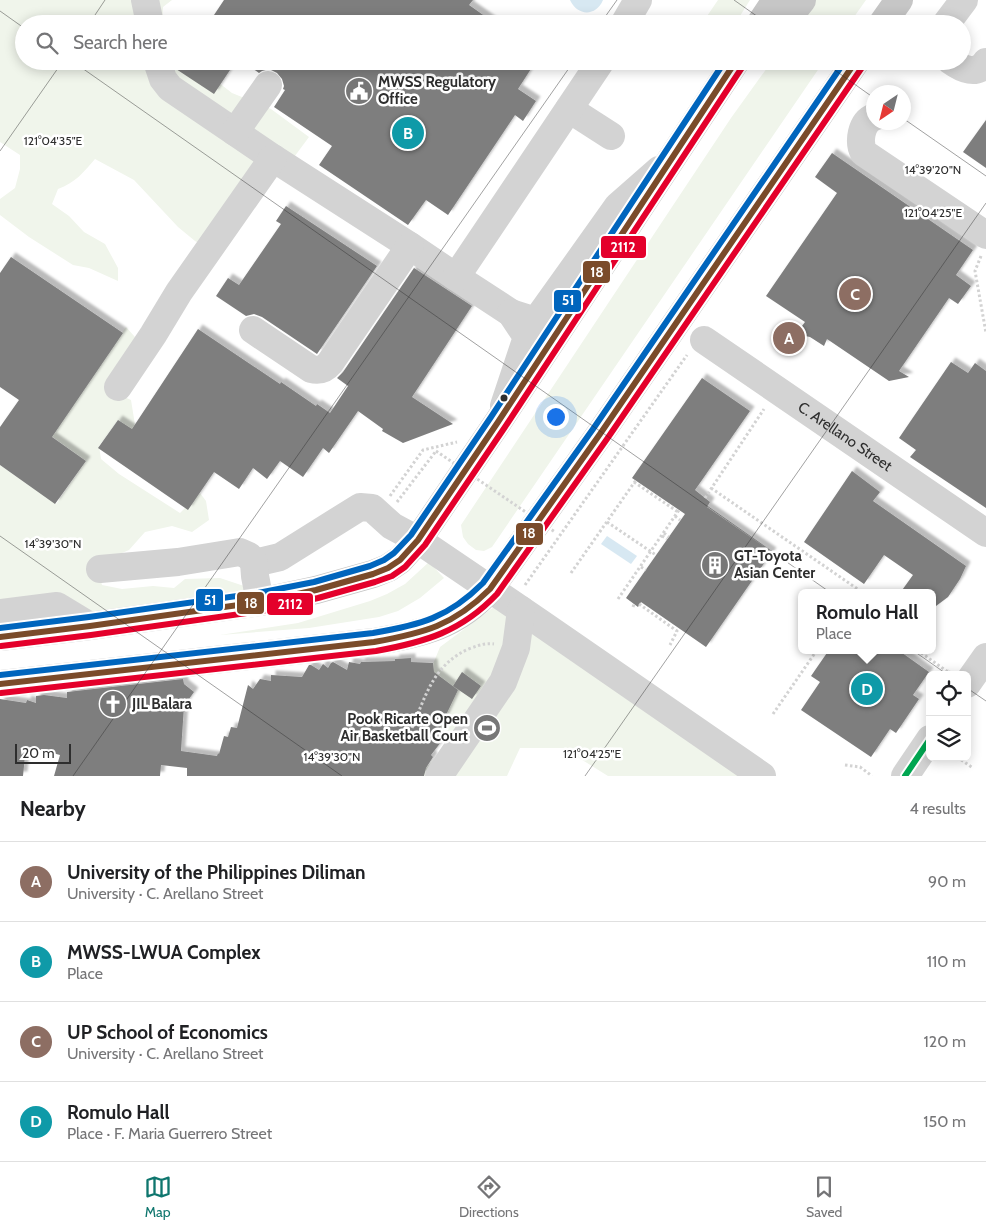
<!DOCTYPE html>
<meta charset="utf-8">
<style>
:root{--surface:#fff;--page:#f6f6f6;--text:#202124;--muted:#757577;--line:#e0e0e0;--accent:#0f766e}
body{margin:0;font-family:Cabin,sans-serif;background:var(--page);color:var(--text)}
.controls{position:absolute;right:15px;bottom:15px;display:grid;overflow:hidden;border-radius:8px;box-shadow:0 2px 12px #0003}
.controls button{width:45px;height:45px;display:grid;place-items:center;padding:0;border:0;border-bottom:1px solid var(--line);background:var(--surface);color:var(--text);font:25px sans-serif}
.compass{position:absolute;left:866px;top:85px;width:45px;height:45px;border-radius:50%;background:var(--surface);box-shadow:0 2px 12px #0003;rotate:215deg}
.scale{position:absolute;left:15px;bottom:12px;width:56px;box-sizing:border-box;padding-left:5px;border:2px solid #2e2e2e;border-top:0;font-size:14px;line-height:18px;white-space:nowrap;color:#2e2e2e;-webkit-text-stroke:4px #fff;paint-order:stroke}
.you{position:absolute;left:555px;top:416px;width:18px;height:18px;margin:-12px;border:4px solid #fff;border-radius:50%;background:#1a73e8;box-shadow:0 0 0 8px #1a73e833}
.badge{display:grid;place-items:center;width:32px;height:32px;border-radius:50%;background:var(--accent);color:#fff;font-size:16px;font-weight:700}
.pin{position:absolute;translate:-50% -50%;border:2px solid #fff;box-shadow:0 1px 5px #0006}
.popup{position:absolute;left:798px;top:589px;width:138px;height:65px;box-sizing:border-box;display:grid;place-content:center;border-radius:8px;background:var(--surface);filter:drop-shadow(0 1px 4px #0005);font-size:16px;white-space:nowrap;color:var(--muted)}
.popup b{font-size:19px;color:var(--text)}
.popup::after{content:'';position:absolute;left:50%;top:100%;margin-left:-10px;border:10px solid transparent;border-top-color:var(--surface)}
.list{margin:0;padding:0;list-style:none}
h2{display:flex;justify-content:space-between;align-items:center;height:65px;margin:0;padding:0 20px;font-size:21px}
h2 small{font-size:16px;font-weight:400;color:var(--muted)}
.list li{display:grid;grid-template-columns:32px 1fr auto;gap:15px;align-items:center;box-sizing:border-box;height:80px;padding:0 20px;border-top:1px solid var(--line)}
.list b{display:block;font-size:19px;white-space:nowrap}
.list p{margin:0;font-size:16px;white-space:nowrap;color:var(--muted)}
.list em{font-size:16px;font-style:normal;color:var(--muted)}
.icon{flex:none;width:28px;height:28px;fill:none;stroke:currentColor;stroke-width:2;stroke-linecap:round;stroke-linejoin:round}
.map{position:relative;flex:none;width:986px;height:776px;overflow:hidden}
.search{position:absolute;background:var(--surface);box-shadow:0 2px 12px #0003;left:15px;right:15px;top:15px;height:55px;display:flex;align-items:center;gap:12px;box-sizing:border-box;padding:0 18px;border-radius:28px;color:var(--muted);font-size:19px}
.sheet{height:385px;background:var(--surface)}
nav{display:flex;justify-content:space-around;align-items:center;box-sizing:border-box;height:70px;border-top:1px solid var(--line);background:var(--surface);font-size:14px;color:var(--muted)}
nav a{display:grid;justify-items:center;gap:2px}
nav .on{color:var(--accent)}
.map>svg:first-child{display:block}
.green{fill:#f0f5eb}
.water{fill:#d7e8f2}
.building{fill:#7e7e7e;filter:url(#shadow)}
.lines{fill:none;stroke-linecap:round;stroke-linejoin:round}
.path{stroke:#d3d3d3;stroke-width:3;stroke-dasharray:2.5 2.5;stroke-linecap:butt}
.minor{stroke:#d3d3d3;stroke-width:28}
.major{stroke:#c6c6c6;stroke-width:28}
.path-bridge{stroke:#d3d3d3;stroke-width:3;stroke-dasharray:2.5 2.5;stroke-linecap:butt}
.bus-1-casing{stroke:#fff;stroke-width:10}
.bus-2-casing{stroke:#fff;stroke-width:10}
.bus-3-casing{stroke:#fff;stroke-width:10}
.bus-4-casing{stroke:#fff;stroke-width:10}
.bus-1{stroke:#7a4b2a;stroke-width:6}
.bus-2{stroke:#e4002b;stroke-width:6}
.bus-3{stroke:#0065bd;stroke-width:6}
.bus-4{stroke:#00a651;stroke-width:6}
.ticks{fill:none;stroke:#2e2e2e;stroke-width:1;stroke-opacity:0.45}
.bus-dot{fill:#2e2e2e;stroke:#fff;stroke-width:2}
.labels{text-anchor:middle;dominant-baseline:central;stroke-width:5;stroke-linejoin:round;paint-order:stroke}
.poi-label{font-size:15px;font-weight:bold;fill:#2e2e2e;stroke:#fff;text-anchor:start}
.street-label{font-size:15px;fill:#2e2e2e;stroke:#fff}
.ticks-label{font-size:12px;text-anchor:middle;fill:#2e2e2e;stroke:#fff;stroke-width:5;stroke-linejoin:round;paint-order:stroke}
.line-badge{stroke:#fff;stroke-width:2}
.badge-label{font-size:14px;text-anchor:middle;font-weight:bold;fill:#fff}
</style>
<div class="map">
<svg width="986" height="776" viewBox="0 0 986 776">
<defs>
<filter id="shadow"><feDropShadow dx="4.5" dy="-4.5" stdDeviation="1" flood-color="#0004"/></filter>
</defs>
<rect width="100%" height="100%" fill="#fff"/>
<path class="green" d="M0,0H172L163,7L162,24H24V61H188L205,72L232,93L271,109L309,137L280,176L269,178L215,253L195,241L178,227L134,180L95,159C84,172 75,183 58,189L52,204L69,216L84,232L105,244L118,268V281L89,268L73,265L29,237L0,215V199L15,188L20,169V155L0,142Z
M718,0H750L735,24H706L703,22Z
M816,0H866L849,24H799Z
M772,61H824L492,547L484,551L476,550L468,544L463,537L461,525L731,118Z
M126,327L135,337L119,374L109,390L131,400L136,431L128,428L118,420L99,446L101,459L119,474L180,513L200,493L206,501L209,520L192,532L172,526L145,532L129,550L115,556L94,558L102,585L122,589L153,586L174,588L185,579L220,578L244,586L246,591L0,625V465L56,504L86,461L51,436Z
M429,562L444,578L420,598L398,611L379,617L309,628L220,635L298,623L370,601L387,594L405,584Z
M498,604L741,776H608L563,748H520L507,776H419L448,743L422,691L440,647Z"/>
<path class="water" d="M570,0H603C596,17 577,16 570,0Z
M607,536L637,556L631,564L601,544Z"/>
<path class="building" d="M224,0H473L469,5L496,24H208Z
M174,61H236L214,94L176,69Z
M242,61H536L518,89L536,101L523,121L515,115L448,215L426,200L408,225L319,165L332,146L274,107L285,90L283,89L284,86L282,79L277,73L269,69L262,71L259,73Z
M986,120V168L963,152Z
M832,153L973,250L956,275L971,286L958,304L949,298L899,371L909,377L889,381L827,339L824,346L810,337L796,334L805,322L766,296L837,193L815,177Z
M286,206L377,266L317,354L262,317L254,314L246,316L216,296L228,278L239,285L281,224L276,221Z
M11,257L123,333L52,437L86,461L55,504L0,465V427L19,400L0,387V273Z
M414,268L472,306L412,397L453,424L403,443L382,431L383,429L358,411L329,453L323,448L303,477L280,461L267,479L253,468L239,489L214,472L188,510L98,448L118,420L132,429L198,329L280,384L281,382L316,406L317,404L330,413L348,386L337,378L343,372Z
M951,362L968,373L975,363L986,371V508L910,457L916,450L899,438Z
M702,378L750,411L695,490L710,502L707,507L772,552L706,647L641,602L638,607L626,598L685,514L632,478Z
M852,471L880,492L873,501L966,566L960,579L948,597L932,609V593H900L913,575L884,555L864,584L804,542Z
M829,650H898L929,672L913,695L919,699L896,733L890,729L871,757L801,710L820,682L811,676Z
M411,658V662L433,663L434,672L458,690L435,738L441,742L431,755L433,757L426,768L424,776H187V768L161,765L160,776H54L60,755L26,746L23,776H0V699L26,703L27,700L36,703V696L44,695L67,698V692L183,679L184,684L194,692L184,706L181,751L217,756L218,753L219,754L224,736L228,737L231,727L237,728L248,685L253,689L260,679L271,681V675L302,677L309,665H311L319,670L323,664L328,668L331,663L333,662L347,670L349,662L360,664L361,662L395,661V659Z
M462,672L481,686L472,699L453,686Z"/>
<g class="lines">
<path class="path" d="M981,256L975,271L986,333
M634,482L678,512
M711,488L859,590L857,593
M390,496L423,450L457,442
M705,498L764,409
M397,502L436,451
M675,516L680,520
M607,522L656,555
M664,533L669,537
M662,536L667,539
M641,567L646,570
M571,573L636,480
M525,585L687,355
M618,599L679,510
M639,604L677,631L670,645
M633,607L634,604
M917,650L948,672L949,670
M773,714L817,650
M412,728C426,695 434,663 471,648C480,645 484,643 494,644
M957,757L973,768
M845,765L860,767L872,776"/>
<g class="minor">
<path d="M145,0L150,24"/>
<path d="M624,24L638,0"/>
<path d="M946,24L964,0"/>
<path d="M157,61L163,79L170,88L273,158L410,246L456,277L511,313L536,321L618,206L659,170"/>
<path d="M951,61C962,69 977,76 986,62"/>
<path d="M569,109L611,136"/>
<path d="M874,117C861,122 858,142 864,153L986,235"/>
<path d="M235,132L268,85"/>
<path d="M456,277L601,61"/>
<path d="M253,330L311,369C319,371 325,369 330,363L410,246"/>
<path id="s1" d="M704,340L986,533"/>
<path d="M118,387L153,335L179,292L273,158"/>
<path d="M504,406L527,337L511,313"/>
<path d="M254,563L280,557L360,507L372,508L392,526L418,540L539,622L762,776"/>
<path d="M100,569L178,562L240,552L249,556L254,563L255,576L260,602"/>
<path d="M0,613L57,606L90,626"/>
<path d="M967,684L986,657"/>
<path d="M439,776L503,682L516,648L521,610"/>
<path d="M905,776L930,739"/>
</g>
<path class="major" d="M760,24L776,0
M783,24L802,0
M882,24L899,0
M0,637L90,626L260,602L316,590L373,574L388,568L400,560L418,540L498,422L736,61
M0,684L374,642C421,634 457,626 490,589L600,434L856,61"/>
<path class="path-bridge" d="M436,451L555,532"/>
<g class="bus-1-casing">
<path id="bus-1" d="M0,637L90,626L260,602L316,590L373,574L388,568L400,560L418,540L498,422L736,61
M0,684L374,642C424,633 453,626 490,589L600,434L856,61"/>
</g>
<g class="bus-2-casing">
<path id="bus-2" d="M1,646L91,635L262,611L318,598L375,582L392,576L405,567L425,545L505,427L743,66
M1,693L376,651C425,642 461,632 497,594L607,439L863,66"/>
</g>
<g class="bus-3-casing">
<path id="bus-3" d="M0,628L89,617L258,593L314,582L370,566L384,560L394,553L411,535L491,417L725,61
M0,675L373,633C420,625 448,618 483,583L593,429L845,61"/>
</g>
<g class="bus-4-casing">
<path id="bus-4" d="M905,776L930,739"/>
</g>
<use href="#bus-1" class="bus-1"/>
<use href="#bus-2" class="bus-2"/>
<use href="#bus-3" class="bus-3"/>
<use href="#bus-4" class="bus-4"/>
</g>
<path class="ticks" d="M734,0L768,24M0,11L24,28M89,24L105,0M600,24L617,0M72,61L948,675M822,61L874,98M904,119L986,176M0,151L63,61M0,536L342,776M967,688L986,701M73,776L574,61M585,776L986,203"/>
<defs>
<g id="civic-disc" transform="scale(1.4375)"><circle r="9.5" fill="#777" stroke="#fff"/><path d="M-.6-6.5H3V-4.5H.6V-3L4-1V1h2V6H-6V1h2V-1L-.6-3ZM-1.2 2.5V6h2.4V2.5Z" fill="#fff"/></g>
<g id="building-disc" transform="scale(1.4375)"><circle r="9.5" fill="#777" stroke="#fff"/><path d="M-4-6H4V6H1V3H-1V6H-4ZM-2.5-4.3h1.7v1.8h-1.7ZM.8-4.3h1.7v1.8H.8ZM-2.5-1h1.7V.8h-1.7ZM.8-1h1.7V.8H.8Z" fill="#fff"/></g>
<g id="church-disc" transform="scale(1.4375)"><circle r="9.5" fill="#777" stroke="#fff"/><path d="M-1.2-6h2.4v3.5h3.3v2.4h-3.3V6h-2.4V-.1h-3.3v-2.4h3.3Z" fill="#fff"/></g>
<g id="stadium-disc" transform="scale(1.4375)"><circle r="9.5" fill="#777" stroke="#fff"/><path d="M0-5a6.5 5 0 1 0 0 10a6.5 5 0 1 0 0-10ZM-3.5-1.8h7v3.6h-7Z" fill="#fff"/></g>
</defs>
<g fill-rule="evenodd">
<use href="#civic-disc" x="359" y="91"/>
<use href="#building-disc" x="715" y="565"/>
<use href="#church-disc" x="113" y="704"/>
<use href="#stadium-disc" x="487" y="728"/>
</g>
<circle class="bus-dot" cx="504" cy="398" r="4.5"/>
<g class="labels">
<g class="poi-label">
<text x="378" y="82">MWSS Regulatory<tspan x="378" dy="17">Office</tspan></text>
<text x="734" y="556">GT-Toyota<tspan x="734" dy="17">Asian Center</tspan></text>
<text x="132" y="704">JIL Balara</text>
<text x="468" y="719" text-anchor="end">Pook Ricarte Open<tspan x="468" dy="17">Air Basketball Court</tspan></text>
</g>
<g class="street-label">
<text stroke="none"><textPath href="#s1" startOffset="171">C. Arellano Street</textPath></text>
</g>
</g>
<g class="ticks-label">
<text x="53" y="145">121°04'35"E</text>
<text x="933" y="174">14°39'20"N</text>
<text x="933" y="217">121°04'25"E</text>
<text x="53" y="548">14°39'30"N</text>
<text x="592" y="758">121°04'25"E</text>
<text x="332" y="761">14°39'30"N</text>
</g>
<g class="line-badge">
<rect x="600" y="235" width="47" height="24" rx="5" fill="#e4002b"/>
<rect x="582" y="260" width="29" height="24" rx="5" fill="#7a4b2a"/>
<rect x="553" y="289" width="29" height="24" rx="5" fill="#0065bd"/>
<rect x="515" y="522" width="29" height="24" rx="5" fill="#7a4b2a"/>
<rect x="195" y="588" width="29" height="24" rx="5" fill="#0065bd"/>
<rect x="236" y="591" width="29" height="24" rx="5" fill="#7a4b2a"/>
<rect x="266" y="592" width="48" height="24" rx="5" fill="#e4002b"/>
</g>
<g class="badge-label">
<text x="623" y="252">2112</text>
<text x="597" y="277">18</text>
<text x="568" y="305">51</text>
<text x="529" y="538">18</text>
<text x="210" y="605">51</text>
<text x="251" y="608">18</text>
<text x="290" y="609">2112</text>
</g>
</svg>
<div class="controls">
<button><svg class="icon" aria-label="locate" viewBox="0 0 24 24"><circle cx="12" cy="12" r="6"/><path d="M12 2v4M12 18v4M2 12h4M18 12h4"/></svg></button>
<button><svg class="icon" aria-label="layers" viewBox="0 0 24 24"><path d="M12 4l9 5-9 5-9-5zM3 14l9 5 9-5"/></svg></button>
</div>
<svg class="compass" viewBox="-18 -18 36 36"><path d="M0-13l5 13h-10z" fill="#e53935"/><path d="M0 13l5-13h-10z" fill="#757577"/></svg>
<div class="scale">20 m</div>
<div class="you"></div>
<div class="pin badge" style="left:789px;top:338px;background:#8d6e63">A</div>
<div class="pin badge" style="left:408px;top:133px;background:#0f9aa8">B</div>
<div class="pin badge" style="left:855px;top:294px;background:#8d6e63">C</div>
<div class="pin badge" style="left:867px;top:689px;background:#0f9aa8">D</div>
<div class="popup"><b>Romulo Hall</b>Place</div>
<div class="search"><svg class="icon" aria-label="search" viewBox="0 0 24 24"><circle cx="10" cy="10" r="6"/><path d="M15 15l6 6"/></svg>Search here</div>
</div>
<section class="sheet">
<h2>Nearby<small>4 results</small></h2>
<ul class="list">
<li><span class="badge" style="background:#8d6e63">A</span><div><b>University of the Philippines Diliman</b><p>University · C. Arellano Street</p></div><em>90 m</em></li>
<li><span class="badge" style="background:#0f9aa8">B</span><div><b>MWSS-LWUA Complex</b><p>Place</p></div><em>110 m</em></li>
<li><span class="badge" style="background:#8d6e63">C</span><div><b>UP School of Economics</b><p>University · C. Arellano Street</p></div><em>120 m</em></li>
<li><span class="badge" style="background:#0f9aa8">D</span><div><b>Romulo Hall</b><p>Place · F. Maria Guerrero Street</p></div><em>150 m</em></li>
</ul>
</section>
<nav>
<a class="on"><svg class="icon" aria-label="map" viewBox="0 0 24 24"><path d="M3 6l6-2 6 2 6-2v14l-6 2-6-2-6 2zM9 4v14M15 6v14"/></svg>Map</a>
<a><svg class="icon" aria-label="directions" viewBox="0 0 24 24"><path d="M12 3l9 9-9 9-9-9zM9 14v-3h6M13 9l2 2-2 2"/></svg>Directions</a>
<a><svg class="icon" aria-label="saved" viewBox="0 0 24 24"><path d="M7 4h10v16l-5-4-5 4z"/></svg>Saved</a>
</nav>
